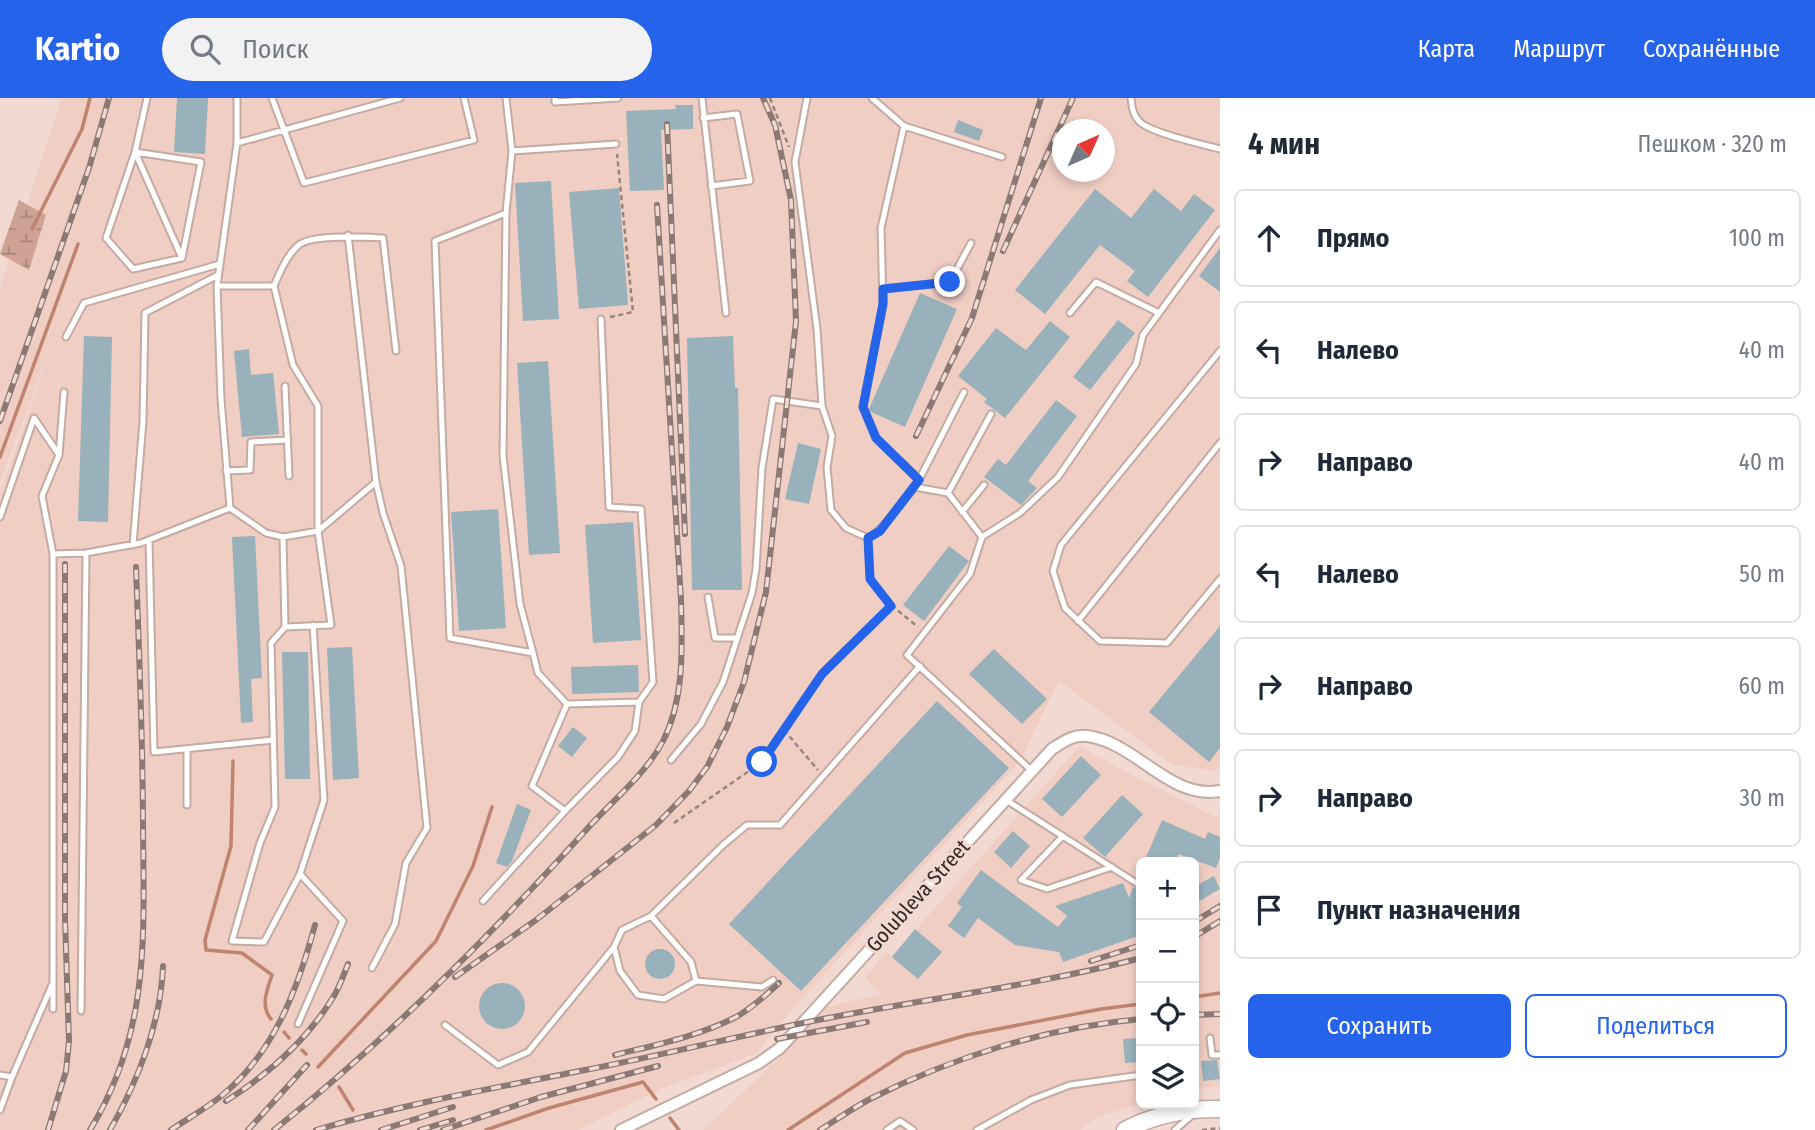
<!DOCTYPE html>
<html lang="ru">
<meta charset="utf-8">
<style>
:root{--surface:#fff;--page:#f2f2f3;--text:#1f2937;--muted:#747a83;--line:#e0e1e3;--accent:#2563eb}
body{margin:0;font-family:"Fira Sans Condensed",sans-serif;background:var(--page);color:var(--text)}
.controls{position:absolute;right:21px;bottom:21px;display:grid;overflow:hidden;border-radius:10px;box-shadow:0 4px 10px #0003}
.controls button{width:63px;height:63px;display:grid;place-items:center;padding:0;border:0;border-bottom:2px solid var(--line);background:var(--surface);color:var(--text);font:35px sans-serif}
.compass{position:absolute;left:1052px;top:21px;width:63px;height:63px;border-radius:50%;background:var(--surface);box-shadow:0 4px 10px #0003;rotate:45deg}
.stop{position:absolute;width:21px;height:21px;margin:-16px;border:5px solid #2563eb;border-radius:50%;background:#fff}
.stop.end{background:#2563eb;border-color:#fff;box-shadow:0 2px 7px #0008}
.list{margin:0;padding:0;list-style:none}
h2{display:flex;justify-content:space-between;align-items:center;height:91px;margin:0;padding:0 28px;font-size:30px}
h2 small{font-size:23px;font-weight:400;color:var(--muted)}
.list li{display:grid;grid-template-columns:46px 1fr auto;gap:21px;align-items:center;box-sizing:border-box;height:98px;margin:0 14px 14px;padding:0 14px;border:2px solid var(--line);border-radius:10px}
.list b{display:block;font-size:26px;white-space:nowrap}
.list em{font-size:23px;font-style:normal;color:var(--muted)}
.actions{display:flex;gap:14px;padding:21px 28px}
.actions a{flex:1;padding:16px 0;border:2px solid var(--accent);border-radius:10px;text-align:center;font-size:24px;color:var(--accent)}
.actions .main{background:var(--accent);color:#fff}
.icon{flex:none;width:38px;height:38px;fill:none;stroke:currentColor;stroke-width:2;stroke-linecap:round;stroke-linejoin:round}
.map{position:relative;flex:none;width:1220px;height:1032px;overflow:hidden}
header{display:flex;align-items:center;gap:42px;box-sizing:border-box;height:98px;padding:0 35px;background:var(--accent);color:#fff}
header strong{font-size:33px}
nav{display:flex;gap:38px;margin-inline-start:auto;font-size:24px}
.search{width:490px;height:63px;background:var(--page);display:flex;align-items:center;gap:18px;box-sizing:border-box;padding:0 24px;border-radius:38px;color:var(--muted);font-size:26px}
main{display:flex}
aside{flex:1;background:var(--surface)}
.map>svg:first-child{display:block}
.built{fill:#f0cec3;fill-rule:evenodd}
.wetland{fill:url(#wetland-marsh)}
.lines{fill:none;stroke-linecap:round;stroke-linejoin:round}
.stream{stroke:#bf836f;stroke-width:3.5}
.building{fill:#98b1ba}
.service-casing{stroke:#c3aba3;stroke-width:9}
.minor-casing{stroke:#c3aba3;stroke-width:14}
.secondary-casing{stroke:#c3aba3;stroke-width:19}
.path{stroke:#96857f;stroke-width:2.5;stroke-dasharray:5 3.5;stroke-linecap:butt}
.service{stroke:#fff;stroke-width:5}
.minor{stroke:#fff;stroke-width:10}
.secondary{stroke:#fff;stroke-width:16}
.rail-casing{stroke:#8a7974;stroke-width:6}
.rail{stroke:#f2d9d1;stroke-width:3.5;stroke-dasharray:10;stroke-linecap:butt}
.route{stroke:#2563eb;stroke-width:9}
.labels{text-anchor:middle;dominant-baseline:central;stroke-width:6;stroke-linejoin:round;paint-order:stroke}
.street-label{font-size:21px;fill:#332926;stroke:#f2d9d1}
</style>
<header>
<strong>Kartio</strong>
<div class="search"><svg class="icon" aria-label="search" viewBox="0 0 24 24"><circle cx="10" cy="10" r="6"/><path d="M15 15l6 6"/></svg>Поиск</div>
<nav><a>Карта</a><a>Маршрут</a><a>Сохранённые</a></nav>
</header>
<main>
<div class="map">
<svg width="1220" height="1032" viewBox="0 0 1220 1032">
<defs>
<pattern id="wetland-marsh" width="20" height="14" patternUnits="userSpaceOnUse" patternTransform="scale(1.75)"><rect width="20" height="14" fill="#cea395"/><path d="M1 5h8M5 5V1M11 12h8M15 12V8" fill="none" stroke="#a88579"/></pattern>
</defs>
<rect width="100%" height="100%" fill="#f2d9d1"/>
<path class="built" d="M62,0H1220V666L1214,673L1173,667L1059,583L1020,663L796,907L755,956L668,988L578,1032H0V395L64,214L0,384V189ZM1062,32H1104V74H1062Z
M1079,649L1215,719L1220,715V791L1203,806L1220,794V988L1194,991V764H1141V1005L1097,1019L1080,1032H703L786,954L827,909L881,896L865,879L887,854L892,858Z"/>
<path class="wetland" d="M19,102L46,117L29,172L0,156Z"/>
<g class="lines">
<path class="stream" d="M32,131L82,31L90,0
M0,359L78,146
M233,663L231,748L205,842L206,852L242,855L272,877C267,892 260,908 271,921
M1194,899L1220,895
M284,934L289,940
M302,952L306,956
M318,969L436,843L473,768L492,709
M339,989L353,1012
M670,1020L679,1032
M486,1032L549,1010L643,984L656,1001
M788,1032L905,955L967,937L1101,911L1141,906"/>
</g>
<path class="building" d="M177,0H208L205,56L174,54Z
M675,7H693V31L661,32L664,92L630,93L626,13L676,11Z
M958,22L983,32L979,43L954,34Z
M551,83L559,221L523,223L515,85Z
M619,90L628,207L579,211L569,94Z
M1095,91L1131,120L1154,91L1181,113L1194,96L1215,112L1148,199L1127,183L1135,173L1100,147L1045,216L1015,192Z
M1220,150V194L1199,178Z
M920,195L957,211L905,329L871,314L869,311Z
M1118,222L1135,235L1090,292L1073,279Z
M1050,223L1070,239L1005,320L984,304L987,301L958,278L996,230L1026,252Z
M84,238L112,239L108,424L78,423Z
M733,238L735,290H738L742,492H692L687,240Z
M249,251L251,277L273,275L279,336L242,339L234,253Z
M548,263L560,455L529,457L517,265Z
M1056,302L1077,318L1028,383L1037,390L1021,407L984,379L998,361L1006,367Z
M798,345L821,351L809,406L785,401Z
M498,411L506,530L459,533L451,414Z
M633,424L641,542L593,545L585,427Z
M255,438L262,580L251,581L253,624L241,625L232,439Z
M949,448L969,463L924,523L903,507Z
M1220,528V650L1209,664L1149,614Z
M352,549L359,680L333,682L327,550Z
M994,551L1047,601L1022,626L969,576Z
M282,554H308L310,681H285Z
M638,567L639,594L572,596L571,569Z
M937,603L1009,670L801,893L729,826Z
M573,629L587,640L572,659L558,648Z
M1081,658L1101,677L1062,719L1042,701Z
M1122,697L1143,716L1105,759L1083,740Z
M517,706L531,712L512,763L507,769L496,765Z
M1162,722L1205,741L1208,734L1220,739V760L1216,770L1179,756L1175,764H1144Z
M1013,733L1030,748L1011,770L994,754Z
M981,772L1058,829L1067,818L1055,808L1123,785L1129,800L1133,789L1141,793V837L1063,864L1059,854L1015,847L978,820L964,840L948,828L962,809L957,805Z
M1214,778L1220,791L1194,806V789Z
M915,831L942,854L918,881L892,859Z
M645 866a15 15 0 1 1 30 0a15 15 0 1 1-30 0Z
M479 908a23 23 0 1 1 46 0a23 23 0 1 1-46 0Z
M1141,940V964L1125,965L1123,941Z
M1217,962L1220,981L1203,983L1201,963Z"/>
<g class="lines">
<g class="service-casing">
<path id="service" d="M272,0L304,85L474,42L464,0
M506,0L512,53L506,115L503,358L520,506L533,555L538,575L567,606L532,688L565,713
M555,0V4L618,0
M702,0L726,215
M807,0L795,64L817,231L822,308
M872,0L904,28L881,130L883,206L863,309L876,340L919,381
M1131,0C1132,10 1133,18 1141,25C1155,36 1201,46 1220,51
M703,20L737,16L750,83L711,88
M904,28L1002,59
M237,45L400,0
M512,53L616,46
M135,54L182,160L133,171L106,140L135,54L147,0
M135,54L201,64L182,160
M506,115L435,143L450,540L533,555
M217,188H274L293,267L318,308V433L283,439L266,435L230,410
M274,188C280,174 287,156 300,146C316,136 364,139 383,140L396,253
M883,191L950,184L971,145
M1070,215L1096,184L1159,215
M601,221L609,409L641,411L653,584L639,604
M66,239L84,205L220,166
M1220,253L1061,447L1053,473L1065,510L1100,543L1167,545L1220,481
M285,288L289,378
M226,373L250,372L251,344L288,342
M918,384L964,294
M948,395L991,316
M962,414L984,387
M0,419L34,320L59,357
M283,439L285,529L331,527L318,433L376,384L348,137
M982,439L1020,415L1058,379L1136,266L1143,237L1220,132
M149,442L154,654L273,642
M133,447L143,323L145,215L218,177
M53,456L42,398L59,357L64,294
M708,499L715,540H737
M1078,523L1220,345
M285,529L271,545L275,709L260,745L232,843L264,844L300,776L343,823L298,926
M187,653V707
M671,662L701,626L723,584L752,495L756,471L762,370L773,301L822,308L832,338L827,369L831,412L846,430L868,440C885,430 900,406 915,389L948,395L982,439L970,476L907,557L1032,673
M1006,702L1141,788
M1063,738L1021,782L1047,791L1112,769
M300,776L324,702L313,527
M483,803L565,713L618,659L635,633L639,604L567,606
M651,818L691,864L696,883L664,901L638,897L620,873L614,849L622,832L651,818L723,747L747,727H780L920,568
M372,870L395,826L406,765L427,730L401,468L383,415L376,384
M696,883L762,889L773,882
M53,911V456L86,455L141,445L230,410L221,301L217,188L237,45V0
M81,913L86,455
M445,927L498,967L528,954L614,849
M1210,940L1212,957H1220
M0,977L12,979L52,887
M0,1012L12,979
M887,1032L900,1023L913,1032
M977,1032L1031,1002L1070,987L1141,977
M1175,1032L1191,1018"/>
</g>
<g class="minor-casing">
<path id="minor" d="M621,1032L759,965L780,950L1052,651C1063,644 1074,636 1087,638C1136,644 1169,702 1220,693"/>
</g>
<g class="secondary-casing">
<path id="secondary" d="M1125,1032C1154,1017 1188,1010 1220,1011"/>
</g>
<path class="path" d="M770,0L789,49
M610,219L633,214L617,56
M868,447L870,481L891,507L918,529
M784,632L818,672
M674,725L762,664L822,576L891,507
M1202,1032L1220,1030"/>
<use href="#service" class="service"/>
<use href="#minor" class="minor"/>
<use href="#secondary" class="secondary"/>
<g class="rail-casing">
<path id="rail" d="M667,26L685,436
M1003,153L1073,0
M0,323L89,70L109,0
M916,338L972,220L1041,0
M1194,824L1220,808
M1194,839L1220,823
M1091,863L1141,847
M455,879L536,822L656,727L689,693L707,669L727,629L744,584L766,494L796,223L791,102L775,27L763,0
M1194,917L1220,916
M777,941L867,924
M615,957C655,947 699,938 736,919C752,910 766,897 779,885
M226,1003C267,977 306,943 332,901C339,891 343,878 348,866
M48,1032L66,973L69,943L65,821V466
M90,1032C150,934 144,839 143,729C143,642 139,555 136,469
M110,1032C138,983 161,924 163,868
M171,1032C187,1021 205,1011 220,999C274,956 298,890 315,827
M248,1032L307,967
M274,1032C387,942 490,838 587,731C612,703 646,676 663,643C685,600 682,549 681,502L657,107
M316,1032C403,1006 495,990 585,972C658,958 730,940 803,925C915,902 1030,889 1141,860
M381,1032L453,1009
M420,1032L453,1022
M443,1032L541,999L658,968
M820,1032C836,1022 853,1010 870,1001C953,959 1048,929 1141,921"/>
</g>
<use href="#rail" class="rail"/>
</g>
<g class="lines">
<path class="route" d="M762,664L822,576L891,508L870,481L868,440L880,433L919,382L876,340L863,309L883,206V191L950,184"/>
</g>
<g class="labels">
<g class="street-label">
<text transform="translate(918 798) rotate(-48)">Golubleva Street</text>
</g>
</g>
</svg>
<div class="controls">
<button>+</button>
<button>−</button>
<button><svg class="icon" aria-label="locate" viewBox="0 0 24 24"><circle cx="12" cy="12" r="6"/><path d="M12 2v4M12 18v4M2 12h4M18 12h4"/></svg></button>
<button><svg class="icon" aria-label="layers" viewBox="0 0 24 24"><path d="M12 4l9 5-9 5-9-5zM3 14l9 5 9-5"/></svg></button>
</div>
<svg class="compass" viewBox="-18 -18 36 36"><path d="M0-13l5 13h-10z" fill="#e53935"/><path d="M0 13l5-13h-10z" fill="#747a83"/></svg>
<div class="stop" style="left:762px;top:664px"></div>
<div class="stop end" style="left:950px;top:184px"></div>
</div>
<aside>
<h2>4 мин<small>Пешком · 320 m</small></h2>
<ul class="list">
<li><svg class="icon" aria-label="ahead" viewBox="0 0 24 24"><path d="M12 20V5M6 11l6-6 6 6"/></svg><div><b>Прямо</b></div><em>100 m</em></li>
<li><svg class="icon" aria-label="left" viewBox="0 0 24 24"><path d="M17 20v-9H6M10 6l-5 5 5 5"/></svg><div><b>Налево</b></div><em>40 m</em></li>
<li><svg class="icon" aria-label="right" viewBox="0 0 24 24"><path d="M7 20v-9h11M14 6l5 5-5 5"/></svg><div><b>Направо</b></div><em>40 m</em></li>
<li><svg class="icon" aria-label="left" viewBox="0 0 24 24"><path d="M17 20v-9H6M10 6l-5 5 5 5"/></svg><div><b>Налево</b></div><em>50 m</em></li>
<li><svg class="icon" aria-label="right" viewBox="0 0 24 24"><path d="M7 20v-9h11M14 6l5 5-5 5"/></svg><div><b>Направо</b></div><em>60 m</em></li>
<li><svg class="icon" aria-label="right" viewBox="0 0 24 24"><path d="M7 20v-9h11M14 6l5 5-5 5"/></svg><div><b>Направо</b></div><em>30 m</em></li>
<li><svg class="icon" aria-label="arrive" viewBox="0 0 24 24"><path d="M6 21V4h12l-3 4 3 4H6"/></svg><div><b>Пункт назначения</b></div></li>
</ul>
<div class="actions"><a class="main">Сохранить</a><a>Поделиться</a></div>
</aside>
</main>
